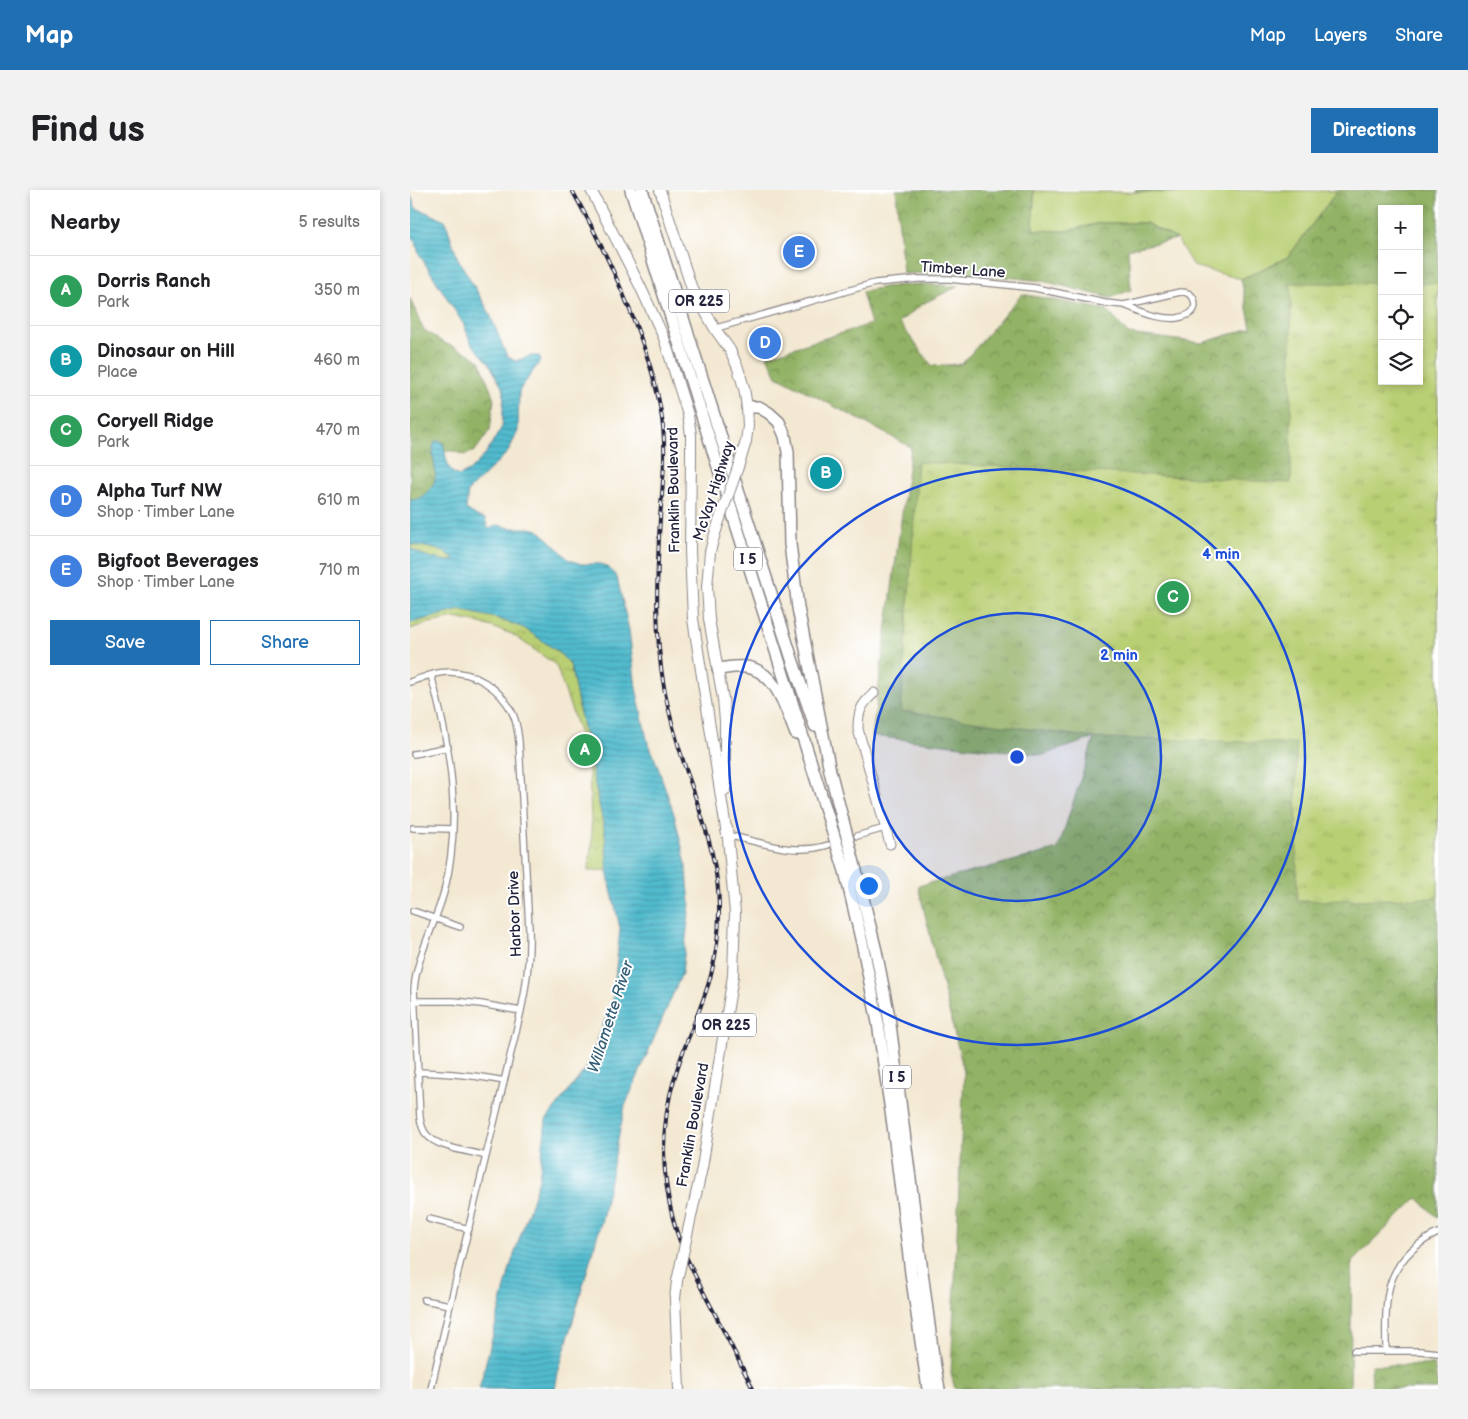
<!DOCTYPE html>
<meta charset="utf-8">
<style>
:root{--surface:#fff;--page:#f2f2f2;--text:#202124;--muted:#757577;--line:#e0e0e0;--accent:#1f6fb2}
body{margin:0;font-family:"Balsamiq Sans",sans-serif;background:var(--page);color:var(--text)}
.controls{position:absolute;right:15px;top:15px;display:grid;overflow:hidden;border-radius:0px;box-shadow:0 2px 8px #0003}
.controls button{width:45px;height:45px;display:grid;place-items:center;padding:0;border:0;border-bottom:1px solid var(--line);background:var(--surface);color:var(--text);font:25px sans-serif}
.you{position:absolute;left:458px;top:695px;width:18px;height:18px;margin:-12px;border:4px solid #fff;border-radius:50%;background:#1a73e8;box-shadow:0 0 0 8px #1a73e833}
.badge{display:grid;place-items:center;width:32px;height:32px;border-radius:50%;background:var(--accent);color:#fff;font-size:16px;font-weight:700}
.pin{position:absolute;translate:-50% -50%;border:2px solid #fff;box-shadow:0 1px 5px #0006}
.list{margin:0;padding:0;list-style:none}
h2{display:flex;justify-content:space-between;align-items:center;height:65px;margin:0;padding:0 20px;font-size:21px}
h2 small{font-size:16px;font-weight:400;color:var(--muted)}
.list li{display:grid;grid-template-columns:32px 1fr auto;gap:15px;align-items:center;box-sizing:border-box;height:70px;padding:0 20px;border-top:1px solid var(--line)}
.list b{display:block;font-size:19px;white-space:nowrap}
.list p{margin:0;font-size:16px;white-space:nowrap;color:var(--muted)}
.list em{font-size:16px;font-style:normal;color:var(--muted)}
.actions{display:flex;gap:10px;padding:15px 20px}
.actions a{flex:1;padding:11px 0;border:1px solid var(--accent);border-radius:0px;text-align:center;font-size:18px;color:var(--accent)}
.actions .main{background:var(--accent);color:#fff}
.icon{flex:none;width:28px;height:28px;fill:none;stroke:currentColor;stroke-width:2;stroke-linecap:round;stroke-linejoin:round}
.map{position:relative;flex:none;width:1028px;height:1199px;overflow:hidden;border-radius:0px}
header{display:flex;align-items:center;gap:30px;box-sizing:border-box;height:70px;padding:0 25px;background:var(--accent);color:#fff}
header strong{font-size:24px}
nav{display:flex;gap:28px;margin-inline-start:auto;font-size:18px}
.intro{display:flex;align-items:center;justify-content:space-between;box-sizing:border-box;height:120px;padding:0 30px}
h1{margin:0;font-size:35px}
.button{padding:12px 22px;border-radius:0px;background:var(--accent);color:#fff;font-size:18px;font-weight:700}
main{display:flex;gap:30px;padding:0 30px}
aside{flex:1;background:var(--surface);border-radius:0px;box-shadow:0 2px 8px #0003}
.map>svg:first-child{display:block}
.green{fill:#b9cf73;stroke:#6e7857}
.forest{fill:url(#forest-crowns);stroke:#5a6a50;fill-rule:evenodd}
.park{fill:url(#park-tufts);stroke:#6e7857}
.water{fill:url(#water-rules);stroke:#3a6e84}
.lines{fill:none;stroke-linecap:round;stroke-linejoin:round}
.street-casing{stroke:#8a8586;stroke-width:8}
.secondary-casing{stroke:#8a8586;stroke-width:11}
.primary-casing{stroke:#8a8586;stroke-width:12}
.highway-casing{stroke:#8a8586;stroke-width:14}
.street{stroke:#fff;stroke-width:5.5}
.secondary{stroke:#fff;stroke-width:9}
.primary{stroke:#fff;stroke-width:10}
.highway{stroke:#fff;stroke-width:11}
.rail-casing{stroke:#22223b;stroke-width:4}
.rail{stroke:#fff;stroke-width:2;stroke-dasharray:5.5;stroke-linecap:butt}
.primary-bridge-casing{stroke:#8a8586;stroke-width:12;stroke-linecap:butt}
.primary-bridge{stroke:#fff;stroke-width:10}
.ring{fill:none;stroke:#1d4ed8;stroke-width:2.5}
.labels{text-anchor:middle;dominant-baseline:central;stroke-width:4;stroke-linejoin:round;paint-order:stroke}
.shield{fill:#fff;stroke:#646476;stroke-width:1}
.shield-label{font-size:14px;font-weight:bold;fill:#22223b}
.street-label{font-size:15px;fill:#22223b;stroke:#fff}
.water-label{font-size:16px;font-style:italic;fill:#355f76;stroke:#fff}
.centre{fill:#1d4ed8;stroke:#fff;stroke-width:2.5}
.ring-label{font-size:15px;text-anchor:middle;font-weight:bold;fill:#1d4ed8;stroke:#fff;stroke-width:4;stroke-linejoin:round;paint-order:stroke}
</style>
<header>
<strong>Map</strong>
<nav><a>Map</a><a>Layers</a><a>Share</a></nav>
</header>
<div class="intro"><h1>Find us</h1><a class="button">Directions</a></div>
<main>
<aside>
<h2>Nearby<small>5 results</small></h2>
<ul class="list">
<li><span class="badge" style="background:#2e9e5b">A</span><div><b>Dorris Ranch</b><p>Park</p></div><em>350 m</em></li>
<li><span class="badge" style="background:#0f9aa8">B</span><div><b>Dinosaur on Hill</b><p>Place</p></div><em>460 m</em></li>
<li><span class="badge" style="background:#2e9e5b">C</span><div><b>Coryell Ridge</b><p>Park</p></div><em>470 m</em></li>
<li><span class="badge" style="background:#3f7fe0">D</span><div><b>Alpha Turf NW</b><p>Shop · Timber Lane</p></div><em>610 m</em></li>
<li><span class="badge" style="background:#3f7fe0">E</span><div><b>Bigfoot Beverages</b><p>Shop · Timber Lane</p></div><em>710 m</em></li>
</ul>
<div class="actions"><a class="main">Save</a><a>Share</a></div>
</aside>
<div class="map">
<svg width="1028" height="1199" viewBox="0 0 1028 1199">
<defs>
<pattern id="forest-crowns" width="20" height="18" patternUnits="userSpaceOnUse" patternTransform="scale(1.25)"><rect width="20" height="18" fill="#92b265"/><path d="M2 6a3 3 0 1 1 6 0M12 15a3 3 0 1 1 6 0" fill="none" stroke="#779054"/></pattern>
<pattern id="park-tufts" width="24" height="20" patternUnits="userSpaceOnUse" patternTransform="scale(1.25)"><rect width="24" height="20" fill="#b9cf73"/><path d="M3 7l-1-3M5 7V3M7 7l1-3M15 17l-1-3M17 17v-4M19 17l1-3" fill="none" stroke="#9fb164"/></pattern>
<pattern id="water-rules" width="6" height="5" patternUnits="userSpaceOnUse" patternTransform="scale(1.25)"><rect width="6" height="5" fill="#51bbce"/><path d="M0 2.5h6" fill="none" stroke="#4398a8"/></pattern>
</defs>
<rect width="100%" height="100%" fill="#fff"/>
<filter id="ink" filterUnits="userSpaceOnUse"><feTurbulence type="fractalNoise" baseFrequency=".02" numOctaves="2"/><feDisplacementMap in="SourceGraphic" scale="10" xChannelSelector="R" yChannelSelector="G"/><feConvolveMatrix kernelMatrix="1 2 1 2 8 2 1 2 1" color-interpolation-filters="sRGB"/></filter>
<filter id="wash" filterUnits="userSpaceOnUse"><feTurbulence type="fractalNoise" baseFrequency=".0096" numOctaves="4" result="noise"/><feDisplacementMap in="SourceGraphic" scale="20" xChannelSelector="R" yChannelSelector="G"/><feGaussianBlur stdDeviation="1.12" result="paint"/><feColorMatrix in="noise" values="0 0 0 0 0 0 0 0 0 0 0 0 0 0 0 0 0 1.4 0 .05"/><feComposite in="paint" operator="in"/></filter>
<g filter="url(#wash)">
<rect width="100%" height="100%" fill="#f3e8d1"/>
<path class="green" d="M774,0L927,1L878,67L831,89L783,76L767,49L736,33H690L656,41L623,40L624,1L774,3Z
M0,355C13,356 38,359 46,371C31,371 13,367 0,358Z"/>
<path class="forest" d="M486,0H624L623,40L656,41L690,33H736L767,49L718,59L721,100L700,108L633,91L586,86L534,82L493,84Z
M725,0H774V3L725,2Z
M928,0H1028V1028L1007,1008L942,1072L940,1198L959,1199H545L541,1184L554,882L508,696L648,659L684,548L633,565L462,546L501,257L367,186L357,166L461,134L452,102L474,97L508,94L549,96L514,113L489,132L522,176L552,174L612,104L697,120L718,144L792,153L841,138L831,89L878,67ZM972,19H1009V191H972Z
M0,108L13,139L32,152L56,162L70,171L84,209L80,240L65,261L55,265L43,261H35L33,253L23,256L26,289L23,296L11,308L7,310H0Z
M961,1175H1024L1028,1199H962Z"/>
<path class="park" d="M881,93H972V191H1009V93H1028V708L887,711L886,553L684,548L491,521L508,272L881,293Z
M50,420C71,425 95,428 114,438C130,447 148,461 160,474L195,642L198,680L178,681L182,652L179,581L168,539L146,475L102,444L70,433L45,428L19,433L0,439V433Z
M1028,796V978H1027V797Z"/>
<path class="water" d="M0,4L6,18L35,30L48,69L78,120L97,166L105,171L121,166H129L131,170L111,198L109,202L108,241L98,262L58,301L56,319L67,326L75,329L78,338L84,337L87,335L101,338H120L128,340L141,351L158,369L171,374H191L199,378L207,387L219,440L226,498L237,549L248,577L264,624L276,674L280,713L272,783L215,916L192,1029L148,1183L145,1199H69L101,1074L129,989L136,930L177,877L203,809L210,738L198,686L195,642L160,474L147,461L114,438L86,428L50,420L0,433V358C12,366 31,372 46,371C38,359 13,356 0,355V310C8,310 12,307 18,301C34,286 18,269 25,251H30L33,253C37,266 35,281 49,286L59,281L70,270L76,263L92,237L94,201L79,173L61,153L54,135L9,64L6,53L0,45Z"/>
</g>
<g filter="url(#ink)">
<g class="lines">
<g class="street-casing">
<path id="street" d="M305,139L310,137L465,93L508,89H539L625,98L695,113L714,115L770,102C771,102 776,102 777,103C785,105 787,117 782,122C778,126 772,127 767,128C749,130 731,121 714,115
M21,485C40,555 53,629 34,702C25,735 7,765 4,799L10,928C11,934 12,939 16,944C27,958 59,961 76,966
M0,492C12,488 24,482 37,482C64,481 90,498 102,522C107,531 108,542 109,552L119,738C120,767 117,794 111,821L40,1115L21,1199
M4,564L38,557
M3,638L43,639
M317,645C351,652 383,666 418,655
M447,646L475,638
M3,721L50,737
M4,811H44L71,814L111,821
M7,882C37,883 65,885 94,891
M19,1029L59,1039
M14,1110L40,1115
M944,1161H1011L1028,1163
M976,1161C976,1122 971,1089 1002,1060C1010,1053 1018,1047 1028,1043"/>
</g>
<g class="secondary-casing">
<path id="secondary" d="M464,503C451,515 448,521 448,539L480,654"/>
</g>
<g class="primary-casing">
<path id="primary" d="M181,0L230,96L254,148L278,225L281,245V267L280,361L283,429L317,645
M250,0L281,96L305,139L320,160L328,178L334,198L337,217L338,236L336,251
M300,362L297,397L299,429L313,509L315,531V601
M282,1022L292,978L323,786L325,723L317,638
M265,1109L269,1199"/>
</g>
<g class="highway-casing">
<path id="highway" d="M221,0L435,681L453,757L468,833L483,935L501,1083L518,1199
M232,0L382,469L405,536
M337,217H349L359,223L369,232L375,246L378,262L380,354L388,418L420,581L451,700L466,761L479,827L523,1166L529,1199
M308,479C317,478 327,476 336,477C367,481 376,520 386,544"/>
</g>
<use href="#street" class="street"/>
<use href="#secondary" class="secondary"/>
<use href="#primary" class="primary"/>
<use href="#highway" class="highway"/>
<g class="rail-casing">
<path id="rail" d="M162,0C189,48 212,97 231,149C243,182 253,217 254,252C255,277 252,303 250,328C247,384 244,442 254,497C260,530 270,563 281,594C295,636 310,678 309,723C309,743 306,765 301,785C292,819 275,851 265,886C251,932 251,982 263,1029C270,1057 284,1084 297,1109C313,1139 328,1169 343,1199"/>
</g>
<use href="#rail" class="rail"/>
<g class="primary-bridge-casing">
<path id="primary-bridge" d="M300,362C309,324 326,289 336,251
M265,1109L267,1091L282,1022"/>
</g>
<use href="#primary-bridge" class="primary-bridge"/>
</g>
</g>
<circle cx="607" cy="567" r="144" fill="#1d4ed8" fill-opacity=".12"/>
<g class="ring">
<circle cx="607" cy="567" r="144"/>
<circle cx="607" cy="567" r="288"/>
</g>
<g class="labels">
<g class="shield">
<rect x="259" y="99.5" width="60" height="23" rx="4"/>
<rect x="324" y="357.5" width="28" height="23" rx="4"/>
<rect x="286" y="823.5" width="60" height="23" rx="4"/>
<rect x="473" y="875.5" width="28" height="23" rx="4"/>
</g>
<g class="shield-label">
<text x="289" y="111">OR 225</text>
<text x="338" y="369">I 5</text>
<text x="316" y="835">OR 225</text>
<text x="487" y="887">I 5</text>
</g>
<g class="street-label">
<text transform="translate(553 80) rotate(4)">Timber Lane</text>
<text transform="translate(264 300) rotate(-91)">Franklin Boulevard</text>
<text transform="translate(304 301) rotate(-72)">McVay Highway</text>
<text transform="translate(105 724) rotate(-92)">Harbor Drive</text>
<text transform="translate(283 935) rotate(-80)">Franklin Boulevard</text>
</g>
<g class="water-label">
<text transform="translate(201 827) rotate(-72)">Willamette River</text>
</g>
</g>
<circle cx="607" cy="567" r="8" class="centre"/>
<g class="ring-label">
<text x="811" y="369">4 min</text>
<text x="709" y="470">2 min</text>
</g>
</svg>
<div class="controls">
<button>+</button>
<button>−</button>
<button><svg class="icon" aria-label="locate" viewBox="0 0 24 24"><circle cx="12" cy="12" r="6"/><path d="M12 2v4M12 18v4M2 12h4M18 12h4"/></svg></button>
<button><svg class="icon" aria-label="layers" viewBox="0 0 24 24"><path d="M12 4l9 5-9 5-9-5zM3 14l9 5 9-5"/></svg></button>
</div>
<div class="you"></div>
<div class="pin badge" style="left:175px;top:560px;background:#2e9e5b">A</div>
<div class="pin badge" style="left:416px;top:283px;background:#0f9aa8">B</div>
<div class="pin badge" style="left:763px;top:407px;background:#2e9e5b">C</div>
<div class="pin badge" style="left:355px;top:153px;background:#3f7fe0">D</div>
<div class="pin badge" style="left:389px;top:62px;background:#3f7fe0">E</div>
</div>
</main>
